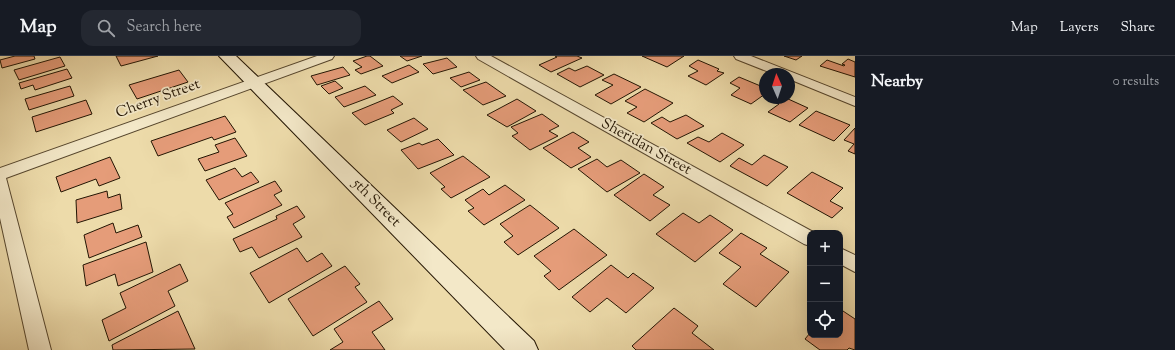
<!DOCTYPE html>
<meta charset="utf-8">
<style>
:root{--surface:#171b24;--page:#242831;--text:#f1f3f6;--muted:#9ea1a6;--line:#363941}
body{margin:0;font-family:"Sorts Mill Goudy",serif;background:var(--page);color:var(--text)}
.controls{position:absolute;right:12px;bottom:12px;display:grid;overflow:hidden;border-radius:8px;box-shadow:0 4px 16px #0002}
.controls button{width:36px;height:36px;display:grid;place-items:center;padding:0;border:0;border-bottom:1px solid var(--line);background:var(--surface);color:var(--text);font:20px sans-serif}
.compass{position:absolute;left:759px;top:12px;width:36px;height:36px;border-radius:50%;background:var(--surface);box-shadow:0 4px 16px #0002;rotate:357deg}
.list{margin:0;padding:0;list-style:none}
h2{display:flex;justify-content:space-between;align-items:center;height:52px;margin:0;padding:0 16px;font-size:17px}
h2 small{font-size:13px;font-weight:400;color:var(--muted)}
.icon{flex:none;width:22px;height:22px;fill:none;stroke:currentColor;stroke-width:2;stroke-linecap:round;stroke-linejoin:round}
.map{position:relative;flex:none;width:855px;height:294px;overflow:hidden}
header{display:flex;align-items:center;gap:24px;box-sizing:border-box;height:56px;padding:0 20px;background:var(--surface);border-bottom:1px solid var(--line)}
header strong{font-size:19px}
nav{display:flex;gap:22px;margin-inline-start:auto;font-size:14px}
.search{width:280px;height:36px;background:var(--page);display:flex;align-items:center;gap:10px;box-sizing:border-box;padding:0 14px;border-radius:12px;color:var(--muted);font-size:15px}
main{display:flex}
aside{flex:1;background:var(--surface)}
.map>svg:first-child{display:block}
.building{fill:#e59c79;stroke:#231503}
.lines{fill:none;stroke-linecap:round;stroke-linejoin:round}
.street-casing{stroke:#56462d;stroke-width:2}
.secondary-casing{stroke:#231503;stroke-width:2}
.street{fill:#f3e8c8;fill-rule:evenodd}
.secondary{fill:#f3e8c8;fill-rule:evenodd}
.labels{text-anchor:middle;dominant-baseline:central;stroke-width:3.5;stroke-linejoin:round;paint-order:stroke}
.street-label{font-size:15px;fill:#231503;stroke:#f3e8c8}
</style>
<header>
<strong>Map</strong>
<div class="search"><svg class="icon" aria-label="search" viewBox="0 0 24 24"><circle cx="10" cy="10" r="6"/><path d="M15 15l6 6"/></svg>Search here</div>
<nav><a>Map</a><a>Layers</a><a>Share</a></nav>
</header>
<main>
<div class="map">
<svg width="855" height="294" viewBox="0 0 855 294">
<rect width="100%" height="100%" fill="#eddbaa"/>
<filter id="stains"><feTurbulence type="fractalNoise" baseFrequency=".005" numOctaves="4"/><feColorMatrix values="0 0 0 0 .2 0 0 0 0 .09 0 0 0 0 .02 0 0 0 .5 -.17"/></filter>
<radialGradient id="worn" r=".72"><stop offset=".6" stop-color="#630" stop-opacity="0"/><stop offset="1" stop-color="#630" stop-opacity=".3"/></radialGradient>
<path class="building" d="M15,0H34L35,3L2,12L0,4Z
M116,0H158L121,10Z
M367,0H370L383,10L361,18L355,14L362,11L353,5Z
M400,0H422L407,5Z
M555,0H577L582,2L551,16L539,9L557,1Z
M642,0H684L667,11Z
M784,0H802L796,4Z
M60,1L65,10L19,24L14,14Z
M447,2L457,11L433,18L423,8Z
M848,3L855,6V21L820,10L827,4L844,10L845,9L842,8Z
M698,4L719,13L717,15L724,17L706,29L688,20L698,15L689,10Z
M409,9L419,16L392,27L382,20Z
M587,10L604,19L580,31L557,18L569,12L575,15Z
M343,11L350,19L317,29L311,20Z
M67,13L72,22L35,34L33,29L21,33L19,27Z
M179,14L188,26L137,43L129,29Z
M469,16L480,24L461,31L450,22Z
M614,18L641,31L611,48L595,39L613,29L602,24Z
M739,21L763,31L761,33L765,34V38L751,48L731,39L740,32L730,27Z
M335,25L343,32L329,38L321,30Z
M486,26L506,40L483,49L463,34Z
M70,30L74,40L29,54L25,43Z
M365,30L376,39L344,51L335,41Z
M645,33L673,47L644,66L627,57L637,51L625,45Z
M393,40L403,48L391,54L394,57L365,69L352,57Z
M771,42H786L808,52L790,66L768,56L779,48L768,44Z
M517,43L536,55L507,71L487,59Z
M86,44L92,58L36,76L32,61Z
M816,55L850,69L834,85L799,69Z
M542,58L559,70L549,75L558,80L530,94L512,80L518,77L511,71Z
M686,59L704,70L677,83L651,67L662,61L670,66Z
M225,60L236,76L214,84L212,81L158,100L151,85Z
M414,62L428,73L401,86L387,74Z
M855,72V98L848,95L854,88L844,84Z
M573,76L589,86L578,92L591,101L571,112L543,92Z
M722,77L744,89L720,106L687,87L698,81L709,86Z
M235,82L247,100L205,115L198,103L219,96L215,89Z
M438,83L454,99L418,113L401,94L419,87L422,89Z
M764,99L788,111L767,130L730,110L739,102L752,109Z
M463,100L490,121L451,142L441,133L445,131L430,117Z
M110,101L120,122L99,130L96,123L61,136L56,121Z
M597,103L607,111L621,104L640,117L607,136L578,113Z
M235,112L242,121L251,116L259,126L219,144L206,124Z
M812,116L843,132L830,145L843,152L832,162L787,137Z
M644,118L664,131L653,139L670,149L650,165L614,139Z
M275,125L282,135L274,139L282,149L234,172L227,161L233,158L225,147Z
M505,129L525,144L484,169L468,155L474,152L465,144L483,133L489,139Z
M107,135L108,142L120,138L122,153L77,167L76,144Z
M530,149L559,172L518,199L504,186L513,180L500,168Z
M297,150L305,161L293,168L302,181L259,202L252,191L240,196L233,183L277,163L276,160Z
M683,157L699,167L710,159L733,174L695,206L656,178Z
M113,167L116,177L138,169L142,181L89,202L84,179Z
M574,173L607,199L559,234L544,220L551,215L534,200Z
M741,177L767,192L760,198L789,216L756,251L723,228L741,211L719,197Z
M146,186L153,216L118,230L115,218L86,230L83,209Z
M297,192L307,206L322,197L332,210L269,247L250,217Z
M180,208L188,225L168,235L175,250L109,285L102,264L126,252L120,237Z
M611,209L628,222L633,217L654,232L626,257L607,242L590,256L572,241Z
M345,210L360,228L355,231L367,246L313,280L288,243Z
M379,245L393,263L372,276L385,294H330L343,286L334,273Z
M674,252L698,270L692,277L714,294H636L632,290Z
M840,253L855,263V294L849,292L847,294H820L805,283L810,277V279H840Z
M178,255L195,293L113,294L112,289Z"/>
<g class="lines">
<g class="street-casing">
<path id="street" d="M317,0H334L332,3L6,122L51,294H29L0,162V112Z
M476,0H491L815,177H810V190L804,188L478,3Z
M734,0H751L855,41V50L789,23V18H774L736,3Z
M840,192L855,199V216L840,208Z"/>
</g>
<g class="secondary-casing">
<path id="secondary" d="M219,0H236L534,285L538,294H505Z"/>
</g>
<use href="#street" class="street"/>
<use href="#secondary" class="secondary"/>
</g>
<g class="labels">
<g class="street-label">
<text transform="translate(158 43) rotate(-20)">Cherry Street</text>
<text transform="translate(646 91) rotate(29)">Sheridan Street</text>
<text transform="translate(376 147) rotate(45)">5th Street</text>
</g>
</g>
<rect width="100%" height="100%" filter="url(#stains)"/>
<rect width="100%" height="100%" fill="url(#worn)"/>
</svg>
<div class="controls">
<button>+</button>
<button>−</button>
<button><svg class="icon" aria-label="locate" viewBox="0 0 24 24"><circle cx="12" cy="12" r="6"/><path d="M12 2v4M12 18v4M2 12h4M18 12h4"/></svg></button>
</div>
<svg class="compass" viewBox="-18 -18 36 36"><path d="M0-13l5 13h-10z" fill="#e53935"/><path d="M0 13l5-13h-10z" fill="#9ea1a6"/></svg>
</div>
<aside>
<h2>Nearby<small>0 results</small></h2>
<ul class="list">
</ul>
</aside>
</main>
